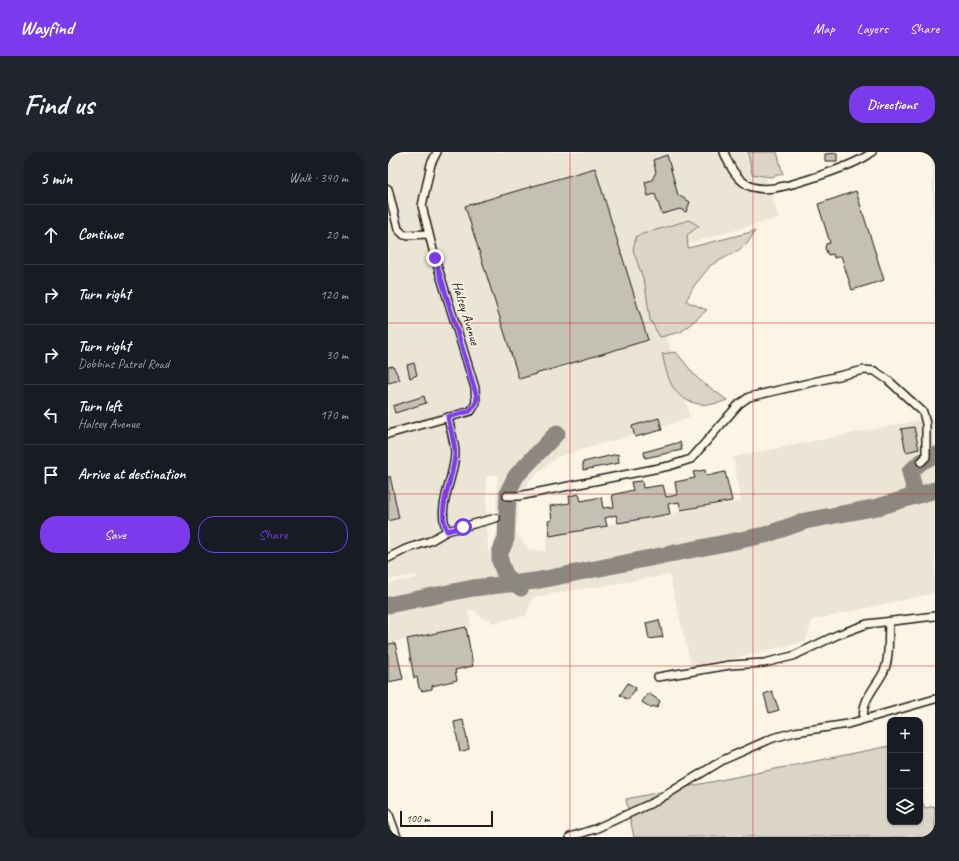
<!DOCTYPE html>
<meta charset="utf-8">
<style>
:root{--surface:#171b24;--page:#20242c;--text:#f1f3f6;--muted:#9ea1a6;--line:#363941;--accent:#7c3aed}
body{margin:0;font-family:Caveat,sans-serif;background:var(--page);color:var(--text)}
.controls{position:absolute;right:12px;bottom:12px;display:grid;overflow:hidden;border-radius:8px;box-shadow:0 1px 3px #0004}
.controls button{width:36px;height:36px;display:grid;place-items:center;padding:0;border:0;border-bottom:1px solid var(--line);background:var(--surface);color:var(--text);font:20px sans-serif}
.scale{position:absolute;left:12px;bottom:10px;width:93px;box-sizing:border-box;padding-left:4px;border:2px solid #1c1c1c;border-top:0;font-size:11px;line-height:14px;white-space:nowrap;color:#1c1c1c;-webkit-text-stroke:3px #fcf5e5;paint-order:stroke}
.stop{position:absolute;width:12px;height:12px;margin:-9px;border:3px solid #7c3aed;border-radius:50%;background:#fff}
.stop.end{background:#7c3aed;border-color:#fff;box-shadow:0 1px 4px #0008}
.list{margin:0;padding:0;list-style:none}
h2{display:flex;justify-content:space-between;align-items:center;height:52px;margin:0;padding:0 16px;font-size:17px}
h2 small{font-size:13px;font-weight:400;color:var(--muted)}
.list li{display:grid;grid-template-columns:26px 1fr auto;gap:12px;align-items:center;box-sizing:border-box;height:60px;padding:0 16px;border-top:1px solid var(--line)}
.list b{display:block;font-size:15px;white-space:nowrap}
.list p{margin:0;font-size:13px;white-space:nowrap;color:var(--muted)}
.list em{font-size:13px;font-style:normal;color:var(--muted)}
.actions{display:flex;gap:8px;padding:12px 16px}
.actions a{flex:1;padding:9px 0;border:1px solid var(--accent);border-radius:16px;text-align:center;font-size:14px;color:var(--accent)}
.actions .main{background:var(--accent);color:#fff}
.icon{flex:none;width:22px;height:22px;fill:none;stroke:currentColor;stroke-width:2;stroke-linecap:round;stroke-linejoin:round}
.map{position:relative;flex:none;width:547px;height:685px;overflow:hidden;border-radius:16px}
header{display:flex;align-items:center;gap:24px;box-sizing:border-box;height:56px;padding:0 20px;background:var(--accent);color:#fff}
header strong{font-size:19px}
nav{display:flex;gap:22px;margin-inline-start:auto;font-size:14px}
.intro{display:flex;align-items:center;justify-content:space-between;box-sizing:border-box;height:96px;padding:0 24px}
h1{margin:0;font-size:28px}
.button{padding:10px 18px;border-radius:16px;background:var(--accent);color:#fff;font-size:14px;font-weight:700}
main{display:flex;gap:24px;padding:0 24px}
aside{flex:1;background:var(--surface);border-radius:16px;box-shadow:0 1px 3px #0004}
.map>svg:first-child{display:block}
.built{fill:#ebe5d6;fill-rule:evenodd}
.green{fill:#dbd5c8;stroke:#7c7872}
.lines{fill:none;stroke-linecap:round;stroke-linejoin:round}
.taxiway{stroke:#8c8880;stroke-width:17}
.building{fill:#c4c0b3;stroke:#1c1c1c}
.minor-casing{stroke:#1c1c1c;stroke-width:10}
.minor{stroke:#fcf5e5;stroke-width:7}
.route{stroke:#7c3aed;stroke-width:5}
.grid{fill:none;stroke:#d62828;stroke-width:1;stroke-opacity:0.55}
.labels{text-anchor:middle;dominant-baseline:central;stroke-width:3;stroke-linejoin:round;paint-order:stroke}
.street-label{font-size:14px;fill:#1c1c1c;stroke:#fcf5e5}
</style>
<header>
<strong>Wayfind</strong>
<nav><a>Map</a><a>Layers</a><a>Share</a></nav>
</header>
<div class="intro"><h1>Find us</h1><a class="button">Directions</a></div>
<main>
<aside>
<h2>5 min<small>Walk · 340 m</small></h2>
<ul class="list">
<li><svg class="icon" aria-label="ahead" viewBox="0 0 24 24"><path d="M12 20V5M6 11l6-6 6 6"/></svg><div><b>Continue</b></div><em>20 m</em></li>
<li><svg class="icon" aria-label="right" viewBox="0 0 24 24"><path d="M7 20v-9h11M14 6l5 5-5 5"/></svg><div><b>Turn right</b></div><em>120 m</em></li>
<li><svg class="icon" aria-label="right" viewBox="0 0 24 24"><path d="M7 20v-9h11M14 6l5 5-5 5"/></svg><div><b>Turn right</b><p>Dobbins Patrol Road</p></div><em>30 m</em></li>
<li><svg class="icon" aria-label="left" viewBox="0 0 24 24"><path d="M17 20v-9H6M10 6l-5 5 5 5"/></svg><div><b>Turn left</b><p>Halsey Avenue</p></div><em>170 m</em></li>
<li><svg class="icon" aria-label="arrive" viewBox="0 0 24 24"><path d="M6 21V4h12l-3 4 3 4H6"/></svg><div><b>Arrive at destination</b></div></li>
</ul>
<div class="actions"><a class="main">Save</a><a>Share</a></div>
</aside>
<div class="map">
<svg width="547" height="685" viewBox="0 0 547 685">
<rect width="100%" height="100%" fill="#fcf5e5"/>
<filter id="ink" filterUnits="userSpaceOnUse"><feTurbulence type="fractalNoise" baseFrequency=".025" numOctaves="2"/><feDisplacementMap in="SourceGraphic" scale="8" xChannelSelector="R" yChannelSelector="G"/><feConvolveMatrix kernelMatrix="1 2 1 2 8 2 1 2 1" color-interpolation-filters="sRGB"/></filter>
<g filter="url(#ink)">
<path class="built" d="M0,0H370L391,66L256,104L302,266L169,305L144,326L131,344L129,382L140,397L158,399L159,383L353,349L345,305L547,265V441L424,468L418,489L304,516L281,423L145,445L138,464L104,471L102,467H95L86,458L80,459L83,475L0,491V431L29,426L28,423L0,428ZM110,322L108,350L109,381L100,401L98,325Z
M544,0H547V198Z"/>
<path class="green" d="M360,0H389L395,22L382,25L364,22Z
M301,68L311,74L299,83L300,96L367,79L359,92L346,101L323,113L306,134L298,149L319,158L293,180L272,185L262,168L257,132L245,98L248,84Z
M288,200L309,226L339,248C320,256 296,254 285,235C279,226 277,212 274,202Z
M502,594V670H532V645L537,656L547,654V685H246L238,647Z"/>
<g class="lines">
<path class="taxiway" d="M528,344L522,320L533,310L547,303
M133,436L118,425L112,409V401L118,387L120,340L128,324L169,281
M0,453L85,436L147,429L377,383L417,369L490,355L547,338"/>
</g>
<path class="building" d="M449,1V9H437V2Z
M279,3L290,43L302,50L298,60L292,57L274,62L267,42L260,44L257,30L264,28L268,20L265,8Z
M207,16L260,188L131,227L77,54Z
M468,39L496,128L464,138L453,104L446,106L445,102L440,103L437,96L438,92L442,91L430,52Z
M26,211L29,223L22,226L19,213Z
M5,214L12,228L0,231V215Z
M36,244L38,251L7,261L5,254Z
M271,266L274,278L247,285L244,274Z
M526,275L531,297L518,300L513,277Z
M292,290L294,298L257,306L256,300Z
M230,302L231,311L195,318V310Z
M317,318L318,324L337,320L344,349L293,358L291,350L280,352L282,362L230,371L228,363L217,366L219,374L162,384L160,369L164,368L162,354L182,351L181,344L191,342L193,349L213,345L215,356L226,355L224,343L245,338L243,330L254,329L255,336L275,333L278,345L289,343L287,330L307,326L305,320Z
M2,324L11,366L0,369V325Z
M271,468L275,485L261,487L258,471Z
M78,475L85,514L67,518L69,528L44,534V537L34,539L31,536L29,525L26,526L19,487Z
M7,491L15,527L0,530V492Z
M240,531L248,536L240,548L232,543Z
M384,539L391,558L381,561L376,542Z
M260,541L272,549L269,556L265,554L263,556L254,550Z
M75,568L81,597L72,600L66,570Z"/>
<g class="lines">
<g class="minor-casing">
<path id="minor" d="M336,0C341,14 349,29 364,35C371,37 379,37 386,36C406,33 470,13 484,0
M0,37L10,77L16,83L40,82
M0,282L83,259L88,251L87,236L47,106L34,54L43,12L49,0
M119,344H131L281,314L303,307L351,252L361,245L476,218L487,219L500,228L535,260L538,272V305L533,310
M59,379C48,355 66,327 67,302C67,290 62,277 60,265
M0,406L18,397L42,389L59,379L108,366
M270,525L342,513L376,511L405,504L449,483L479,472L547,464
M476,567C472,549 489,534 496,519C502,508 500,483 501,470
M0,660L9,685
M182,685L207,677L268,649L335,608L385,586L407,580L460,572L547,547"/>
</g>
<use href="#minor" class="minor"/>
</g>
</g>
<g class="lines" filter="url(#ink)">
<path class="route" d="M47,106L89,245L88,251L82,259L60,265C62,277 67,290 67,302C66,327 48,355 59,379L75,375"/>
</g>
<path class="grid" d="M182,0V685M365,0V685M0,171H547M0,342H547M0,514H547"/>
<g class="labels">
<g class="street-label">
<text transform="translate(78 161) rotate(73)">Halsey Avenue</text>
</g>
</g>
</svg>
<div class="controls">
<button>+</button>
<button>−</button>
<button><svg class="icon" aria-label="layers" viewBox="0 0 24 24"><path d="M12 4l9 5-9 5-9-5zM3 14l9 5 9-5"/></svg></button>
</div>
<div class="scale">100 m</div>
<div class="stop" style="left:75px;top:375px"></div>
<div class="stop end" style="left:47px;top:106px"></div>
</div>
</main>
